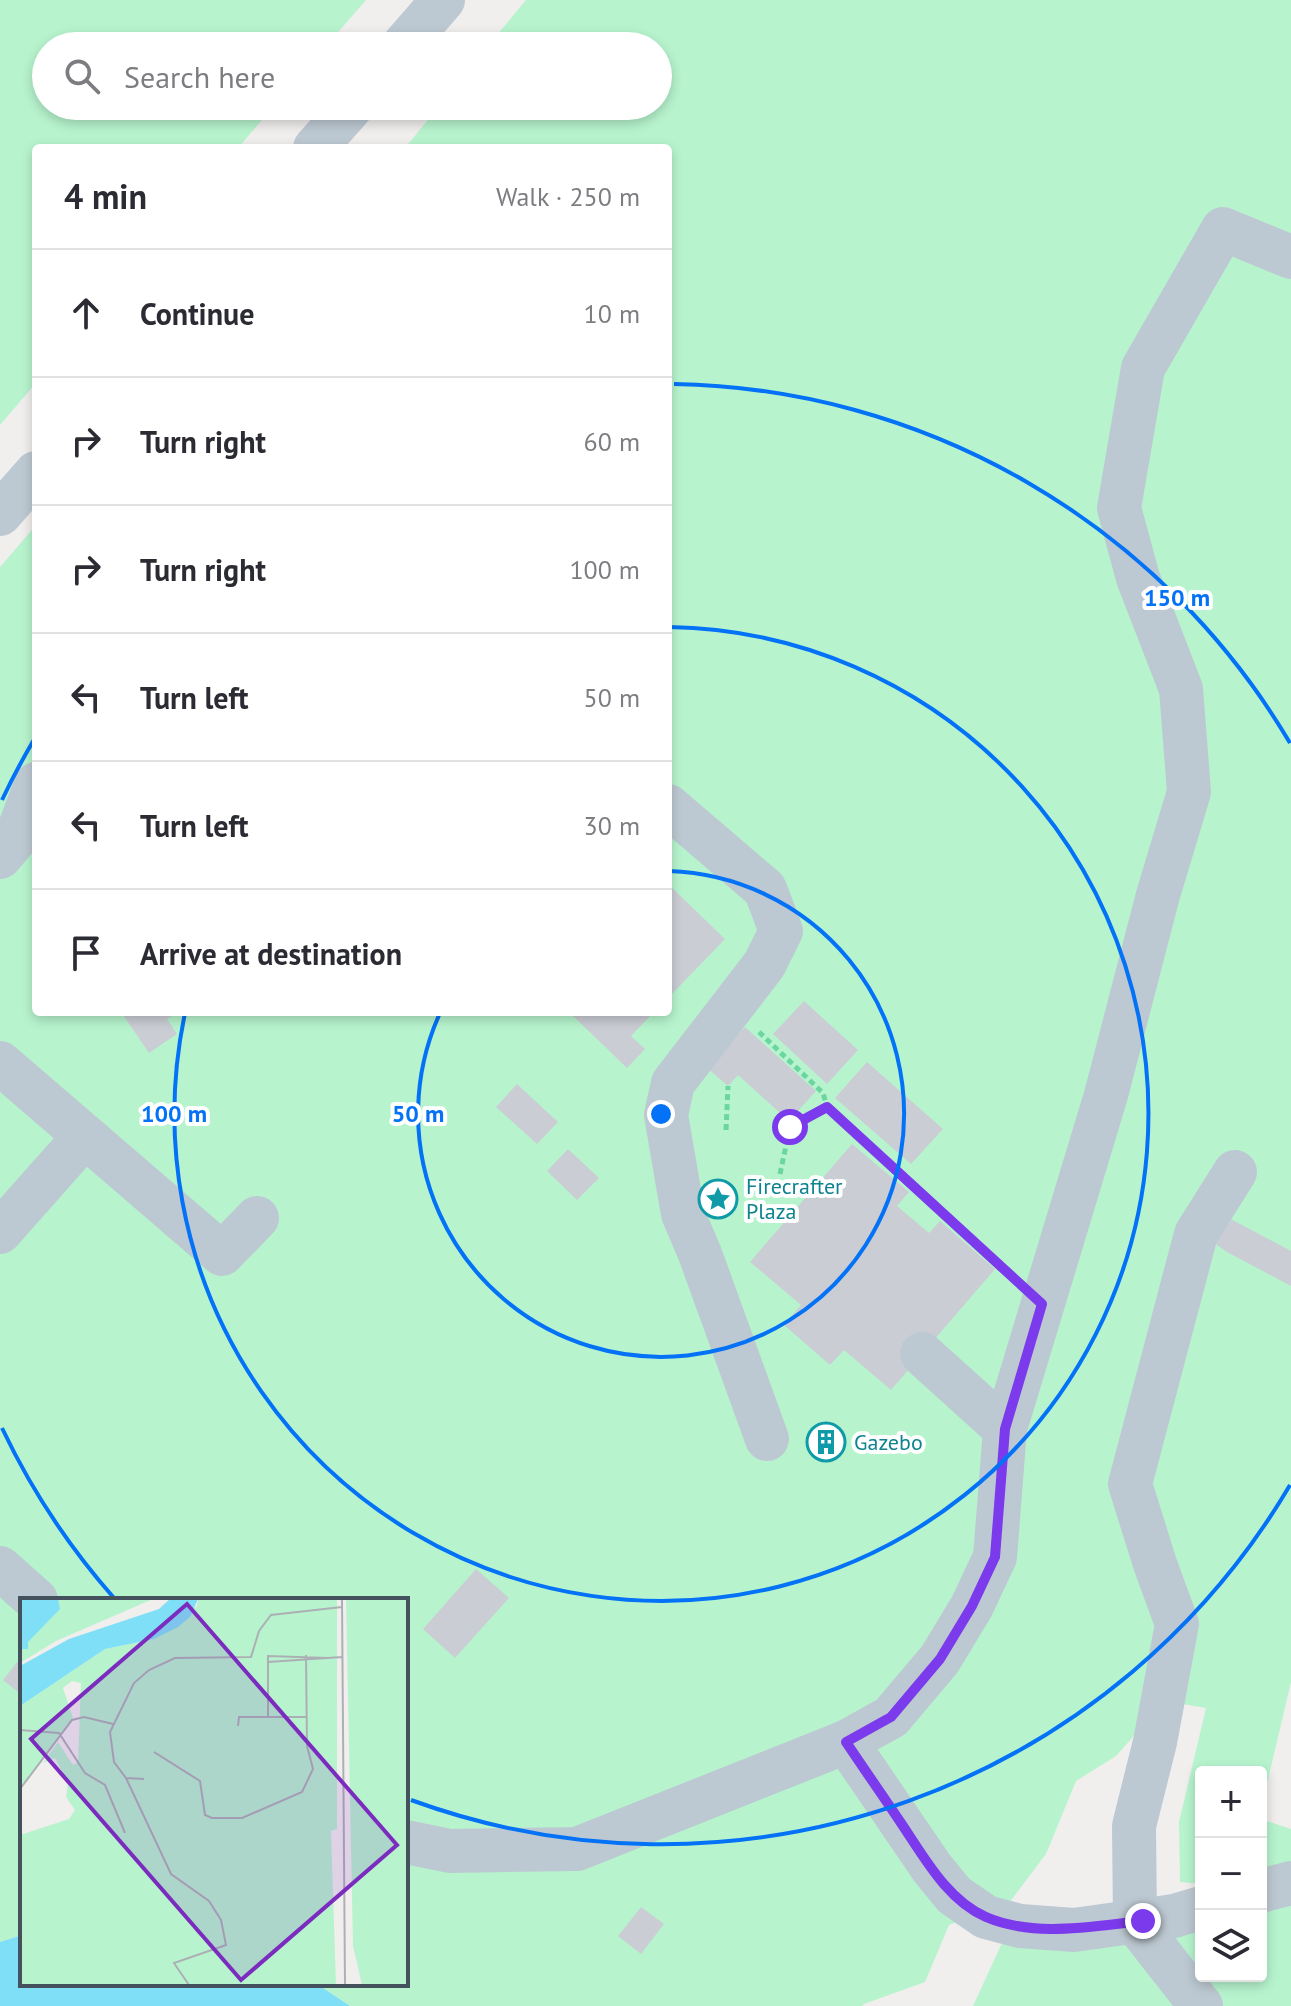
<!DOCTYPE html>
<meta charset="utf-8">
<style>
:root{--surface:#fff;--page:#f2f2f3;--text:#2b2b33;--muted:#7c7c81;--line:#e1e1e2}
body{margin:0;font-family:"PT Sans",sans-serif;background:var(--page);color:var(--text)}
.controls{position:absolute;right:24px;bottom:24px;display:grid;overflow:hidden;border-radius:8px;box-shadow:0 4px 12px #0003}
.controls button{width:72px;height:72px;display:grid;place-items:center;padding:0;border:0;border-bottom:2px solid var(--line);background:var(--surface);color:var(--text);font:40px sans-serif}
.stop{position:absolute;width:24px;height:24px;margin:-18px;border:6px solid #7c3aed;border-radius:50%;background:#fff}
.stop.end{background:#7c3aed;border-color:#fff;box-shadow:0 2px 8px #0008}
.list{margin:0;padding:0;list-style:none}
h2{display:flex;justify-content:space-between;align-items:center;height:104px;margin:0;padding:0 32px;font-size:34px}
h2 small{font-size:26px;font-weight:400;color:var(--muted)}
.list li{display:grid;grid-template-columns:52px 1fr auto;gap:24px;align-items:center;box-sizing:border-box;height:128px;padding:0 32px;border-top:2px solid var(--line)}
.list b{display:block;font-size:30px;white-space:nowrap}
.list em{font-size:26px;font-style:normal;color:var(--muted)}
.icon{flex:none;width:44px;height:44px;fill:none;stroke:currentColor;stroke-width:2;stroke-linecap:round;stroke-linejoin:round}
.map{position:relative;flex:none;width:1291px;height:2006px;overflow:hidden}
.search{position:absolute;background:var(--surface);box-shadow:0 4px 12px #0003;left:32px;top:32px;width:640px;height:88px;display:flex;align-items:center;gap:20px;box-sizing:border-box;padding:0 28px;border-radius:44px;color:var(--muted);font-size:30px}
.panel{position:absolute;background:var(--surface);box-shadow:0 4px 12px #0003;left:32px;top:144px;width:640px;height:872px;border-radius:8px}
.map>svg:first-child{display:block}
.green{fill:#b7f4ce}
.water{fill:#7fdff6}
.building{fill:#cacdd4}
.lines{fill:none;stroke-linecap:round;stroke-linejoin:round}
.path{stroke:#6bd6a0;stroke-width:5;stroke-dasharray:6 4;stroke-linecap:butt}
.minor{stroke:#bdc9d2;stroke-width:44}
.route{stroke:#7c3aed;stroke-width:10}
.ring{fill:none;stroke:#0472f6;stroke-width:4}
.labels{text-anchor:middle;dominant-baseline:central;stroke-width:8;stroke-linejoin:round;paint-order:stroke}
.culture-label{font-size:22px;fill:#0d838f;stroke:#fff;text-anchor:start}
.inset-road{fill:none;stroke:#acb0b4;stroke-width:2}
.view{fill:#7b2cbf;fill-opacity:0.15;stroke:#7b2cbf;stroke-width:4}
.inset-edge{fill:none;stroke:#44525e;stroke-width:4}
.centre{fill:#0472f6;stroke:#fff;stroke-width:4}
.ring-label{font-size:24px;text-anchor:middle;font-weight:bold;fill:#0472f6;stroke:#fff;stroke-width:8;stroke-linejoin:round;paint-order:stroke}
</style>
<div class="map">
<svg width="1291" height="2006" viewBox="0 0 1291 2006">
<rect width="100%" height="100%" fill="#f1eeee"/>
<path class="green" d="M0,0H366L326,46H46V106H274L238,148H36V383L0,425Z
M526,0H1291V1682L1261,1809V1772H1201V1884L1180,1882L1179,1822L1206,1708L1165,1701L1116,1756L1076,1781L1046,1854L1009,1903L949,1925L925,1982L864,2004L862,2006H350L317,1984H406V1600H22V1935L0,1942V567L36,525V1012H668V148H405L439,106H658V46H488Z
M1261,1819L1291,1829V1868L1261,1878Z
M1291,1884V2006H973L1007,1932L1201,1908V1976H1261V1892Z"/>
<path class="water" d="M22,1935V1984H317L350,2006H0V1942Z"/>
<path class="building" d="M668,884L725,939L668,998Z
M804,1001L858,1050L827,1084L773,1034Z
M121,1012H178L167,1019L177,1034L149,1053Z
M569,1012H654L631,1036L645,1049L627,1068Z
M745,1027L816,1091L789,1121L738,1075L728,1086L707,1068Z
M867,1062L943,1129L911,1164L835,1098Z
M517,1084L558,1122L537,1144L496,1107Z
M852,1144L909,1192L897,1206L929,1233L940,1221L995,1269L891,1390L844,1350L830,1365L784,1325L801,1305L750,1262Z
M568,1149L599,1178L577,1200L547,1171Z
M1227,1217L1291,1251V1286L1227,1252L1211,1241Z
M815 1442a11 11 0 1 1 22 0a11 11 0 1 1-22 0Z
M476,1569L509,1598L455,1658L423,1629Z
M22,1656V1695L3,1680Z
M641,1907L664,1924L641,1954L618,1936Z"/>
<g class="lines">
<path class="path" d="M759,1032L823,1093L827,1107
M726,1130L728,1086
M780,1174L790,1127L827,1107L1012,1276"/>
<path class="minor" d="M403,46L443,0
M315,148L352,106
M0,514L36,473
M668,806L765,889L781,931L764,965L673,1083L666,1115L683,1214L700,1254L767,1439
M0,857L16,838L36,784
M0,1063L222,1254L257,1218
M0,1232L85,1136
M1005,1429L1106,1095L1158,895L1189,792L1181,689L1138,578L1119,508L1143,368L1223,229L1291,257
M0,1568L36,1600
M846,1742L932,1868L954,1895L986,1917L1020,1926L1074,1930L1174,1916L1201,1908
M406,1842L450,1851L577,1849L846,1742L891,1717L940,1659L972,1606L995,1557L1005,1429L922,1354
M1261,1891L1291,1883
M1201,2006L1135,1922L1134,1826L1155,1742L1177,1624L1155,1564L1130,1484L1196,1234L1235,1172"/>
</g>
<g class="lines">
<path class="route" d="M790,1127L827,1107L1042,1304L1005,1429L995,1557L972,1606L940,1659L891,1717L846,1742C864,1769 883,1796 901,1823C924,1857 947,1900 986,1917C1035,1938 1093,1926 1143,1921"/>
</g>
<g class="ring">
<path d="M669 871A243 243 0 1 1 440 1013"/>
<path d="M669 627A487 487 0 1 1 185 1013"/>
<path d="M1290 1485A730 730 0 0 1 411 1800M114 1598A730 730 0 0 1 2 1428M2 800A730 730 0 0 1 35 738M674 384A730 730 0 0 1 1290 743"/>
</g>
<defs>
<g id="sight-ring" transform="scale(2)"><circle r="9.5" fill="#fff" stroke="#0f9aa8" stroke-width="1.5"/><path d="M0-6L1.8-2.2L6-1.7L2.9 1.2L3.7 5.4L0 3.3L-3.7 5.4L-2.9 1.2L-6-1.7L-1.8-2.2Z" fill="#0f9aa8"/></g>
<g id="building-ring" transform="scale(2)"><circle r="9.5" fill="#fff" stroke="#0f9aa8" stroke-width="1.5"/><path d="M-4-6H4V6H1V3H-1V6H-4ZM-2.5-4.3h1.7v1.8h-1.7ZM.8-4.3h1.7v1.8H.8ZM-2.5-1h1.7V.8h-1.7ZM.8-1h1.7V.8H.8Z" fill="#0f9aa8"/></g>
</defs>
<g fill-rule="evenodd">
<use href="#sight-ring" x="718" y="1199"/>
<use href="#building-ring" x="826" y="1442"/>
</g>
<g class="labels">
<g class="culture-label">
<text x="746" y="1186">Firecrafter<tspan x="746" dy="25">Plaza</tspan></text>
<text x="854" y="1442">Gazebo</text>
</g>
</g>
<g transform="translate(20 1598)">
<rect width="388" height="388" fill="#f1eeee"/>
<path d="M0,1H133L36,43L0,65ZM178,1H317V231L311,233L316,387H0V237L49,221L55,212L46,199L48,185L35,160L23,165L38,144L53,167L58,164L61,85L52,83L43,90L53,120L0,191V108L85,51L134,41L177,8ZM326,1H388V387H342L333,348Z" fill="#b7f4ce"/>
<path d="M0,1H38L40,11L8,44V51H0ZM150,1H178L170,19L158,29L134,41L85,51L0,108V68L49,41L139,11Z" fill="#7fdff6"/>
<path class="inset-road" d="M322,1L325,387M248,64L322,59M248,119V58L309,60M218,128L219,119H287M0,132L39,135L65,175L85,187L105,235M134,154L180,183L185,217L192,220H222L282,194L293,171L287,148L286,57M106,180L151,276L189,303L201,322L206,347L154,365L169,387M124,181L106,180L94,164L90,134L114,85L129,72L155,60L231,59L239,33L251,17L322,9M0,191L52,122L64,119L93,126"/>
<path class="view" d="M167,6L377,247L221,382L11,141Z"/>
<rect width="388" height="388" class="inset-edge"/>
</g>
<circle cx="661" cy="1114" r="12" class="centre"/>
<g class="ring-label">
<text x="1177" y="606">150 m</text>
<text x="174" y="1122">100 m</text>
<text x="418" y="1122">50 m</text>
</g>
</svg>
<div class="controls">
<button>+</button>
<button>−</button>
<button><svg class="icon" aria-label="layers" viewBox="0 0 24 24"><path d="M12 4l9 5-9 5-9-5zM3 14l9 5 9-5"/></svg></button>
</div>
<div class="stop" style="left:790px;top:1127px"></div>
<div class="stop end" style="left:1143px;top:1921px"></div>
<div class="search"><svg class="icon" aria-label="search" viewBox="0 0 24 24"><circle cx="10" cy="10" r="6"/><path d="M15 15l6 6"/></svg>Search here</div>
<section class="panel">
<h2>4 min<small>Walk · 250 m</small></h2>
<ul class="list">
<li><svg class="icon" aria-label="ahead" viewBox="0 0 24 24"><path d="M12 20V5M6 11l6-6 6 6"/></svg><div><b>Continue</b></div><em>10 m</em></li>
<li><svg class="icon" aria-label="right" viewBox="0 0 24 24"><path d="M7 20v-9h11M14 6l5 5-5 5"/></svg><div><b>Turn right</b></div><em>60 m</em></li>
<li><svg class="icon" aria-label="right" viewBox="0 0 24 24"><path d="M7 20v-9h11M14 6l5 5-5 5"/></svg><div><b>Turn right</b></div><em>100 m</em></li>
<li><svg class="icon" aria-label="left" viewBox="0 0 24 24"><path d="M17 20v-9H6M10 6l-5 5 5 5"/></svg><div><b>Turn left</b></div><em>50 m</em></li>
<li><svg class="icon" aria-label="left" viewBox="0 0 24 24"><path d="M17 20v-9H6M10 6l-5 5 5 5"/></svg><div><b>Turn left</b></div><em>30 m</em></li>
<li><svg class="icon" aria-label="arrive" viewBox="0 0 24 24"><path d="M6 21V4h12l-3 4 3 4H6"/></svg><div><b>Arrive at destination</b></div></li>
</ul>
</section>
</div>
